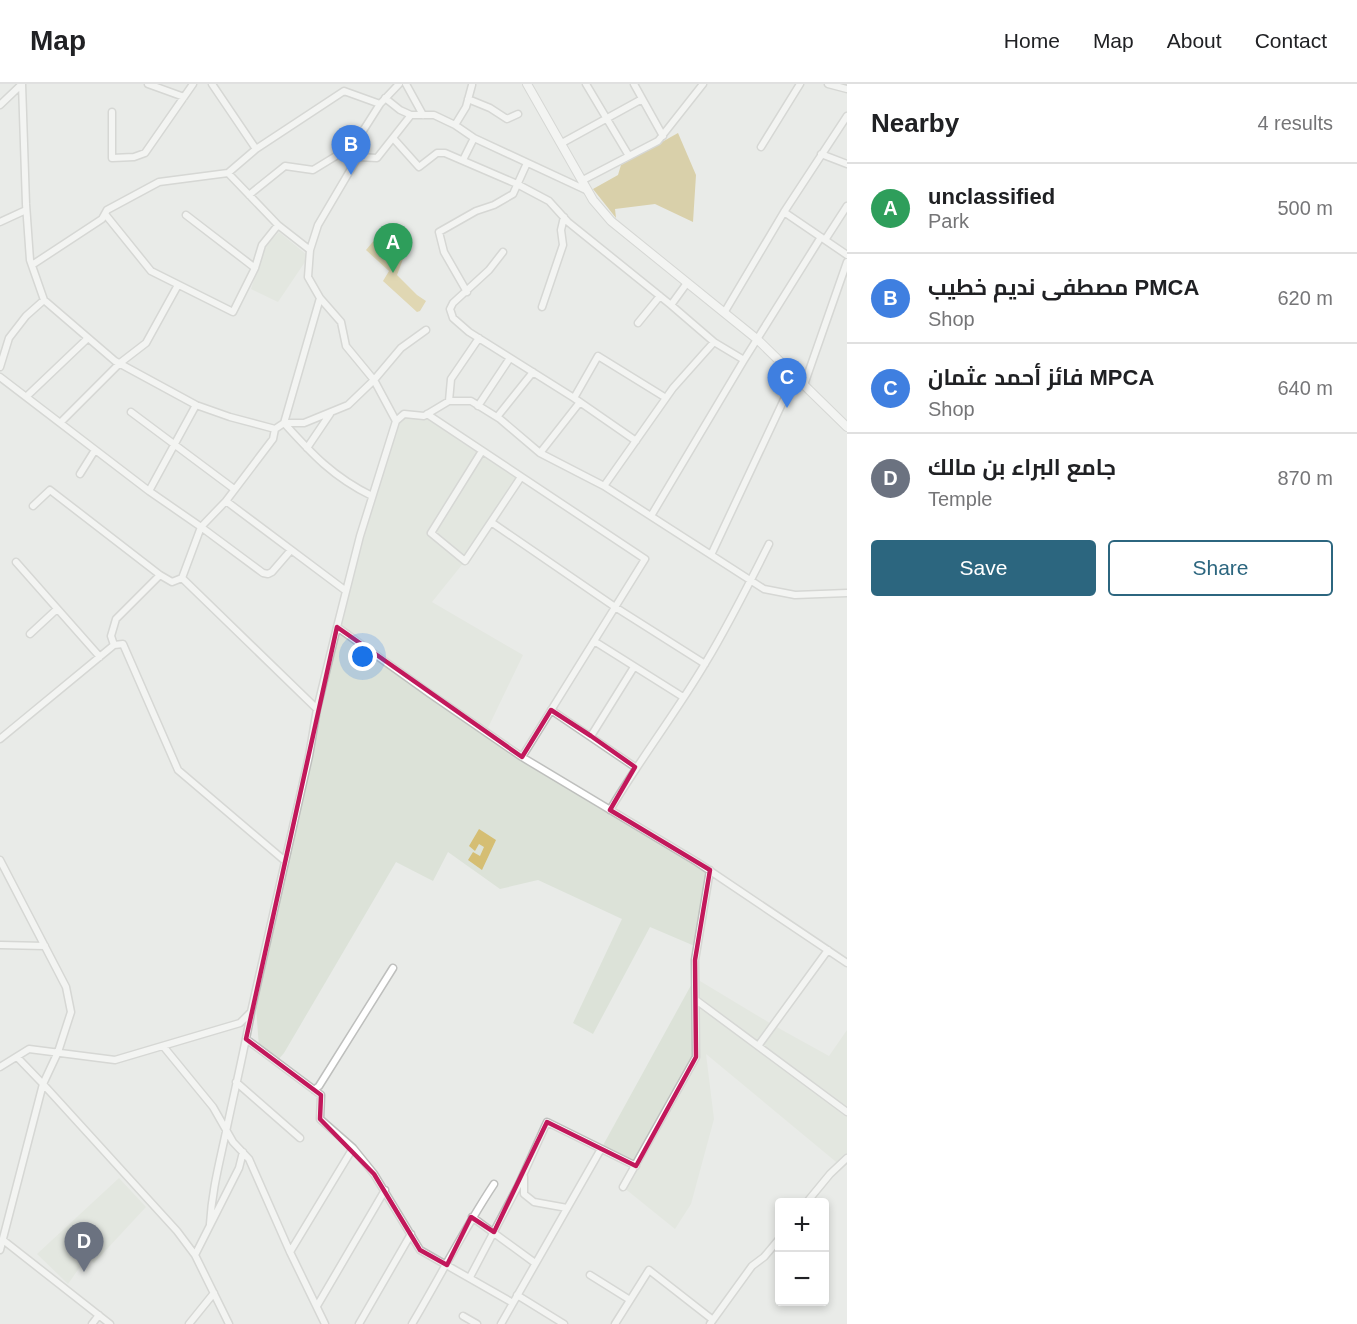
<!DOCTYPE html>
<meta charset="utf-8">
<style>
:root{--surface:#fff;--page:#f2f2f2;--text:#202124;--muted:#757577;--line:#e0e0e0;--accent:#2c667f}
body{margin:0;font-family:Helvetica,Cairo,sans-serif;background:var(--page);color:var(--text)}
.controls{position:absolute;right:18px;bottom:18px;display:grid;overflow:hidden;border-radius:6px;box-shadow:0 3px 9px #0003}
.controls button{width:54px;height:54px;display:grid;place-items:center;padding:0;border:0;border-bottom:2px solid var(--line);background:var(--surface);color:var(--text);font:30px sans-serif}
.you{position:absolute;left:363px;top:573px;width:21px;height:21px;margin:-15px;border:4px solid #fff;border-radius:50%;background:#1a73e8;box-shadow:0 0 0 9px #1a73e833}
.badge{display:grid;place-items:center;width:39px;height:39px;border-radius:50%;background:var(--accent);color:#fff;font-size:20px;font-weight:700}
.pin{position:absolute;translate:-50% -50px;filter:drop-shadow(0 2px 3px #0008)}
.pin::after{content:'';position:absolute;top:32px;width:21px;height:18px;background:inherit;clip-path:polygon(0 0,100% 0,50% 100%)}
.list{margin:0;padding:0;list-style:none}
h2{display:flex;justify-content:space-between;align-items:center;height:78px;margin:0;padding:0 24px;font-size:26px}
h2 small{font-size:20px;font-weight:400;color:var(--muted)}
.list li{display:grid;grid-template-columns:39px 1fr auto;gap:18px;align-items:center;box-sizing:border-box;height:90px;padding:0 24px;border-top:2px solid var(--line)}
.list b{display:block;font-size:22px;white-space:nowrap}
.list p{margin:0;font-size:20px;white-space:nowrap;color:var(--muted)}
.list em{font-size:20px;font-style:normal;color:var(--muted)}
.actions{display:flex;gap:12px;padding:18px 24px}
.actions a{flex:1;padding:14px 0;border:2px solid var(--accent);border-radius:6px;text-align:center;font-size:21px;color:var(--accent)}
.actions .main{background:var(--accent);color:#fff}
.map{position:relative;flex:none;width:847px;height:1240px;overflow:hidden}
header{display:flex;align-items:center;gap:36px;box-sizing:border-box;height:84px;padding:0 30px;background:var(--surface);border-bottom:2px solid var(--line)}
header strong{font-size:28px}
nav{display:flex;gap:33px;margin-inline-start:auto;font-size:21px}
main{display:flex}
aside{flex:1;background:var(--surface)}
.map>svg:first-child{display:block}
.built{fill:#dce2d8}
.green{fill:#d5be73}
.forest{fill:#c6af60}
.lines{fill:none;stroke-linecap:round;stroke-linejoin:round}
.minor-casing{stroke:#bebfbd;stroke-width:9}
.tertiary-casing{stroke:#bebfbd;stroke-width:10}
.minor{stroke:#fff;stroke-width:6}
.tertiary{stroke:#fff;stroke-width:8}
.marked{fill:none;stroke:#c2185b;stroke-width:4.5;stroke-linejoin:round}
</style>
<header>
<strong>Map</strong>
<nav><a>Home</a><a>Map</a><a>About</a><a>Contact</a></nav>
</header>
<main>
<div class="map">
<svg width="847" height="1240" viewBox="0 0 847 1240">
<rect width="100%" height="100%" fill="#e9ebe8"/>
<path class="built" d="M279,148L307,171V175L278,218L251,205L265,162Z
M427,330L521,393L465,477L432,518L523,571L486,648L710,786L697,863L650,843L593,950L573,939L622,835L538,796L500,805L448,768L433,797L396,778L284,969L277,977L259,963L255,910L360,452L400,335Z
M695,894L773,941L829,972L847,946V1075L841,1082L706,970L714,1035L691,1120L675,1145L623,1103L636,1083L601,1065Z
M119,1094L146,1123L94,1179L87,1173L68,1200L37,1170Z"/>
<path class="green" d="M381,148L391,153L389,159L398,167L403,175L397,191L417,211L426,217L420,227L417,228L383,197L389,187L366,166Z
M479,745L496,756L482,786L468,776L473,768L480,772L484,763L479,760L475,767L469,762Z"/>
<path class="forest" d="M678,49L696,91L693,138L655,120L615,125L616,134L593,105L618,91L621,81Z"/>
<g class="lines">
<g class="minor-casing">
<path id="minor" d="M22,0L26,120L30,176L44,216L115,277L196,321L149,407L201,443L182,494L317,625
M148,0L184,13
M212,0L256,65
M406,0L423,31
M586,0L629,72
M634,0L663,52
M828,0L847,5
M385,14L400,26L411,31H434L455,41L474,54L588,107
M468,15L490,24L507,35L518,30
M0,21L22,0
M112,28V74L134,73L145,69L193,0
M455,41L466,23L472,1
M393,54L419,83L437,69H445L517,100L549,117L568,138L671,221L714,258L744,276
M562,59L642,15
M761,63L800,0
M821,70L847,80
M358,73L377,74L411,31
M463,76L474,54
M583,96L658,57L703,0
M249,111L285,82L313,86L354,61
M784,128L847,171
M105,130L151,187L233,228L255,184L262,161L278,141
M186,131L255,184
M0,138L26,126
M825,156L847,122
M310,166L318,141L358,73L354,61L380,20L399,0
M503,168L489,186L453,219L450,225L453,234L469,248L574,314L636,357
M32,181L102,135L107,126L159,98L228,89L256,65L344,7L380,20
M467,208L444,168L439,148L476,127L494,121L513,110L527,79
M320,214L284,339C312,370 333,393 372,412
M671,221L687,199
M542,223L563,161L561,146L564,133
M724,229L784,128L847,32
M638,239L660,212
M0,283L9,254L26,232L44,216
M0,293L149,407
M804,301L847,178
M26,313L88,254
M574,314L598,272L666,314
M449,317L451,295L479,254
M196,321L230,333L275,345L284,339H304L348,321L374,296L401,264L426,246
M478,322L510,274
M131,328L234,405
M427,330L645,475L522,673
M497,333L533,288
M396,337L404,330L424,332L449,317H471L500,335L540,369L604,402L764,505L795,511L847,509
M60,339L120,279L146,259L178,201
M275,345L273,355L226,417L201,443L263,489L268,490L272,488L291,466
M307,364L330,330
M482,367L431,449L465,477L521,393
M540,369L580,318
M80,390L95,366
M604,402L673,304L714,258
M226,417L346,507
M33,422L50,406L160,491L172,498L182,494
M651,432L744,276L821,153
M491,438L615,523L705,580
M711,471L795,292
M16,478L100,573
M337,543L429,609L522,673L697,778L847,879
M30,550L57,525
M594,557L683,613
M114,561L111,552L116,535L160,491
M551,626L635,683
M591,652L634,583
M0,655L114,561L123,560L178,686L285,777
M610,726C640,675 676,629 706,578C729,540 749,500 769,460
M0,776L66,903L71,928L58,968L43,1000L177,1147L195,1171L229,1240
M0,861L45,862
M696,916L847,1028
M246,955L321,1011L320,1035L353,1064L374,1090L420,1166L513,1219
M163,962L213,1023L233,1058L249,1075L290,1168L325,1240
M758,962L828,866
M0,983L29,965L115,976L240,939L251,928L309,672L317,625L337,543L360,452L396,337L374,296L346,262L341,238L320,214L308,193L310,166L278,141L228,89
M236,998L300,1054
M314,1006L319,1002L393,884
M524,1093V1110L534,1118L567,1124
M623,1103L696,973L695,876L710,786
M807,1118L830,1090L847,1074
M472,1133L535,1179
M210,1140C212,1105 220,1077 227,1043C235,1005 244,967 251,929
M3,1156L110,1240
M0,1166L43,1000L17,973
M290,1168L353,1064
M195,1171L239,1084L243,1068
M590,1191L630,1216
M470,1193L518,1102L547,1038L636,1082
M517,1211L564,1240
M317,1222L385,1106
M463,1232L477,1240
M92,1240L99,1231
M189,1240L214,1209
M359,1240L411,1150
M412,1240C440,1193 464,1145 494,1100
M501,1240L601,1065
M615,1240L649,1186L713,1236
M710,1240L752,1182L764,1173L780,1154"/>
</g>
<g class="tertiary-casing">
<path id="tertiary" d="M527,0L593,116L611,137L758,256L847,343"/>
</g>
<use href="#minor" class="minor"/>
<use href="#tertiary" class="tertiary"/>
</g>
<path d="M0 0H847V1240H0ZM337,543L522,673L551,626L591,652L635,683L610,726L710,786L695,876L696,973L636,1082L547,1038L494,1148L471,1133L447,1181L420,1166L374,1090L320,1035L321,1011L246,955Z" fill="#e9ebe8" fill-opacity=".55" fill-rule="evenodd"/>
<path class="marked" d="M337,543L522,673L551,626L591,652L635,683L610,726L710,786L695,876L696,973L636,1082L547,1038L494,1148L471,1133L447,1181L420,1166L374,1090L320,1035L321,1011L246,955Z"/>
</svg>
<div class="controls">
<button>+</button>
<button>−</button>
</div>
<div class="you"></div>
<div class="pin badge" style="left:393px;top:189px;background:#2e9e5b">A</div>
<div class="pin badge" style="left:351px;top:91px;background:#3f7fe0">B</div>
<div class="pin badge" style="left:787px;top:324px;background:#3f7fe0">C</div>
<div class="pin badge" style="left:84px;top:1188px;background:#6b7280">D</div>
</div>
<aside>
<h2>Nearby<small>4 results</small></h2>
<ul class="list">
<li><span class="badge" style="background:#2e9e5b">A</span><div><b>unclassified</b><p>Park</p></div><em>500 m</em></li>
<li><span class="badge" style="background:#3f7fe0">B</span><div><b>مصطفى نديم خطيب PMCA</b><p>Shop</p></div><em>620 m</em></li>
<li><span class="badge" style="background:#3f7fe0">C</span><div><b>فائز أحمد عثمان MPCA</b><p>Shop</p></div><em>640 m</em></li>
<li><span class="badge" style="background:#6b7280">D</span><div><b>جامع البراء بن مالك</b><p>Temple</p></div><em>870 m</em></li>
</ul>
<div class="actions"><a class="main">Save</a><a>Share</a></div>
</aside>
</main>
